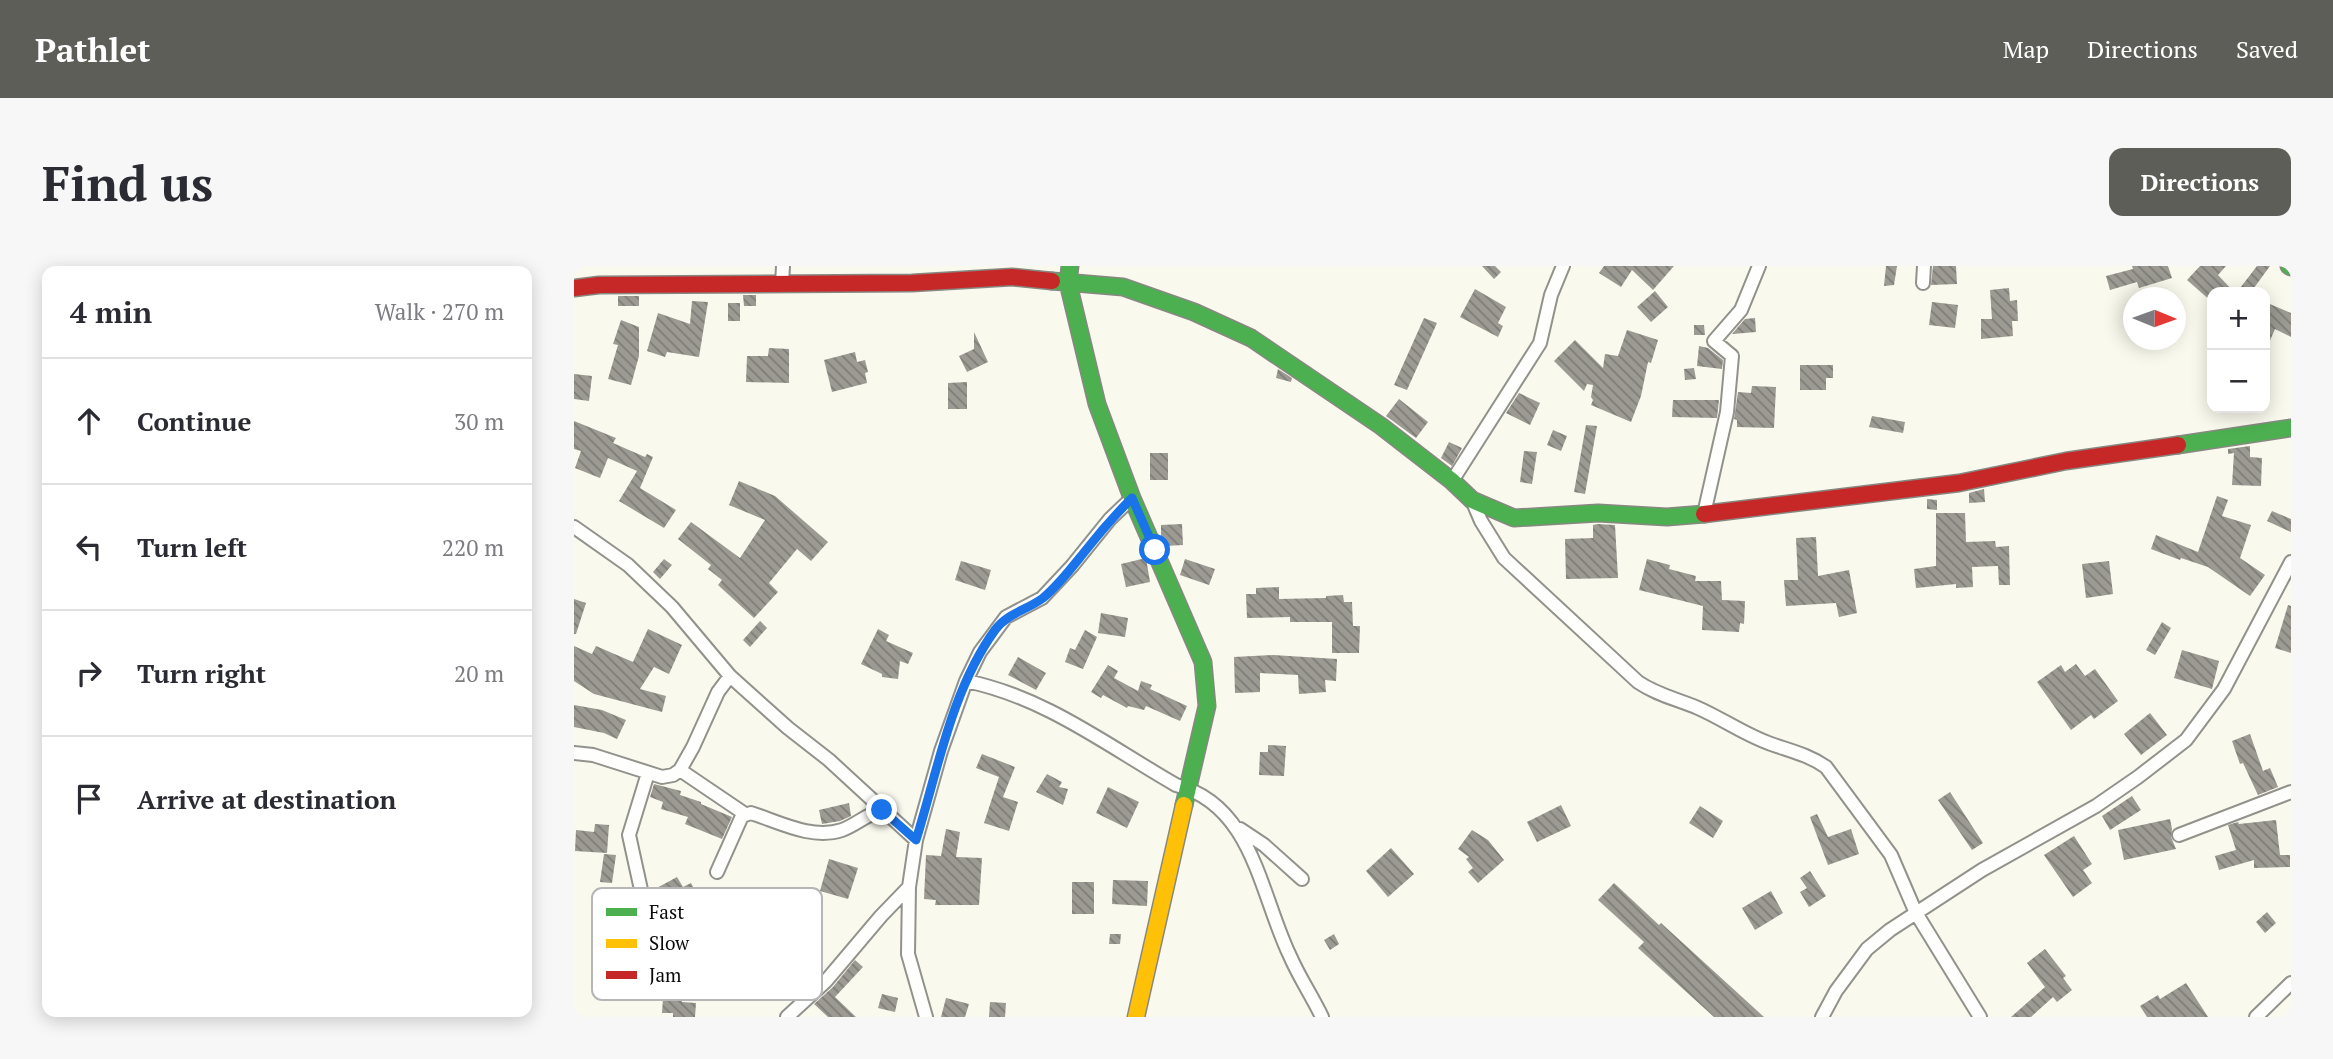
<!DOCTYPE html>
<meta charset="utf-8">
<style>
:root{--surface:#fff;--page:#f7f7f7;--text:#2b2b33;--muted:#7c7c81;--line:#e1e1e2;--accent:#5e5e59}
body{margin:0;font-family:"PT Serif",serif;background:var(--page);color:var(--text)}
.controls{position:absolute;right:21px;top:21px;display:grid;overflow:hidden;border-radius:14px;box-shadow:0 4px 18px #0003}
.controls button{width:63px;height:63px;display:grid;place-items:center;padding:0;border:0;border-bottom:2px solid var(--line);background:var(--surface);color:var(--text);font:35px sans-serif}
.compass{position:absolute;left:1549px;top:21px;width:63px;height:63px;border-radius:50%;background:var(--surface);box-shadow:0 4px 18px #0003;rotate:91deg}
.stop{position:absolute;width:21px;height:21px;margin:-16px;border:5px solid #1a73e8;border-radius:50%;background:#fff}
.stop.end{background:#1a73e8;border-color:#fff;box-shadow:0 2px 7px #0008}
.list{margin:0;padding:0;list-style:none}
h2{display:flex;justify-content:space-between;align-items:center;height:91px;margin:0;padding:0 28px;font-size:30px}
h2 small{font-size:23px;font-weight:400;color:var(--muted)}
.list li{display:grid;grid-template-columns:46px 1fr auto;gap:21px;align-items:center;box-sizing:border-box;height:126px;padding:0 28px;border-top:2px solid var(--line)}
.list b{display:block;font-size:26px;white-space:nowrap}
.list em{font-size:23px;font-style:normal;color:var(--muted)}
.icon{flex:none;width:38px;height:38px;fill:none;stroke:currentColor;stroke-width:2;stroke-linecap:round;stroke-linejoin:round}
.map{position:relative;flex:none;width:1717px;height:751px;overflow:hidden;border-radius:14px}
header{display:flex;align-items:center;gap:42px;box-sizing:border-box;height:98px;padding:0 35px;background:var(--accent);color:#fff}
header strong{font-size:33px}
nav{display:flex;gap:38px;margin-inline-start:auto;font-size:24px}
.intro{display:flex;align-items:center;justify-content:space-between;box-sizing:border-box;height:168px;padding:0 42px}
h1{margin:0;font-size:49px}
.button{padding:18px 32px;border-radius:14px;background:var(--accent);color:#fff;font-size:24px;font-weight:700}
main{display:flex;gap:42px;padding:0 42px}
aside{flex:1;background:var(--surface);border-radius:14px;box-shadow:0 4px 18px #0003}
.map>svg:first-child{display:block}
.building{fill:url(#building-back-hatch)}
.lines{fill:none;stroke-linecap:round;stroke-linejoin:round}
.street-casing{stroke:#92928c;stroke-width:16}
.fast-casing{stroke:#888883;stroke-width:19}
.slow-casing{stroke:#888883;stroke-width:19}
.jam-casing{stroke:#888883;stroke-width:19}
.street{stroke:#fefefc;stroke-width:12}
.fast{stroke:#4caf50;stroke-width:16}
.slow{stroke:#ffc107;stroke-width:16}
.jam{stroke:#c62828;stroke-width:16}
.route{stroke:#1a73e8;stroke-width:9}
.key{fill:#fff;stroke:#b6b6b6;stroke-width:2}
.key-label{font-size:19px;fill:#0a0a0a}
</style>
<header>
<strong>Pathlet</strong>
<nav><a>Map</a><a>Directions</a><a>Saved</a></nav>
</header>
<div class="intro"><h1>Find us</h1><a class="button">Directions</a></div>
<main>
<aside>
<h2>4 min<small>Walk · 270 m</small></h2>
<ul class="list">
<li><svg class="icon" aria-label="ahead" viewBox="0 0 24 24"><path d="M12 20V5M6 11l6-6 6 6"/></svg><div><b>Continue</b></div><em>30 m</em></li>
<li><svg class="icon" aria-label="left" viewBox="0 0 24 24"><path d="M17 20v-9H6M10 6l-5 5 5 5"/></svg><div><b>Turn left</b></div><em>220 m</em></li>
<li><svg class="icon" aria-label="right" viewBox="0 0 24 24"><path d="M7 20v-9h11M14 6l5 5-5 5"/></svg><div><b>Turn right</b></div><em>20 m</em></li>
<li><svg class="icon" aria-label="arrive" viewBox="0 0 24 24"><path d="M6 21V4h12l-3 4 3 4H6"/></svg><div><b>Arrive at destination</b></div></li>
</ul>
</aside>
<div class="map">
<svg width="1717" height="751" viewBox="0 0 1717 751">
<defs>
<pattern id="building-back-hatch" width="6" height="6" patternUnits="userSpaceOnUse" patternTransform="scale(1.75)"><rect width="6" height="6" fill="#9c9a93"/><path d="M-1 5l2 2M0 0l6 6M5-1l2 2" fill="none" stroke="#7d7c76"/></pattern>
</defs>
<rect width="100%" height="100%" fill="#f9f9ed"/>
<path class="building" d="M908,0H921L927,6L920,13Z
M1030,0H1100L1079,24L1058,4L1047,21L1025,7Z
M1312,0H1323L1320,19L1310,20Z
M1359,0H1382L1383,18L1357,19Z
M1558,0H1594L1598,12L1565,22L1563,16L1536,24L1532,10L1559,3Z
M1626,0H1652L1644,9L1660,26H1638V36L1613,14Z
M1683,0H1696L1677,26H1663Z
M1435,22L1436,35L1443,34L1444,55H1438L1439,70L1407,73V53H1418L1416,24Z
M901,23L932,41L924,57L929,60L924,71L886,51Z
M1081,25L1094,41L1077,56L1063,41Z
M169,29H182V40H170Z
M44,30H65V40H44Z
M118,35L134,36L125,91L93,86L91,91L73,85L84,47L116,58Z
M1358,36L1384,39L1381,62L1355,59Z
M1691,36L1717,47V71L1701,63L1691,86Z
M154,37H166V55H154Z
M850,52L863,57L833,124L820,119Z
M1181,52L1182,66L1158,68L1171,53Z
M47,54L65,61V90L57,119L34,113L44,79L39,78Z
M1120,59H1130L1131,69H1120Z
M1053,64L1084,74L1077,97L1074,96L1067,130L1057,156L1017,139L1019,134L1017,131L1019,119L1013,118L1010,125L980,95L1001,74L1029,102L1031,88L1044,90Z
M400,66L414,96L393,106L385,90L400,83Z
M1125,80L1134,82L1149,94L1148,103L1123,100Z
M195,82L215,83V117L172,116L173,90H194Z
M281,86L283,96L291,94L294,106L291,107L293,117L258,126L250,94Z
M1226,99H1259V112H1252V124H1226Z
M1120,102L1122,113L1111,114L1110,103Z
M704,103L718,112L717,116L702,112Z
M0,108L18,110L15,135L0,133Z
M393,116V143H374V117Z
M1178,120L1202,121L1200,162L1163,161V154L1160,153L1164,126L1177,127Z
M945,127L966,137L956,159L932,147Z
M825,133L854,156L842,172L812,150Z
M1099,134H1145L1143,152L1098,151Z
M1298,150L1331,156L1329,167L1295,161Z
M0,155L42,172L39,177L71,191L73,188L79,191L66,222L102,244L90,262L45,235L63,205L34,192L26,212L1,202L7,185L0,183Z
M1012,159L1023,160L1011,228L1000,226Z
M979,164L993,170L987,185L973,179Z
M875,176L888,182L878,200L867,192Z
M1676,180V191L1688,192L1687,220L1658,219L1660,187L1654,188V183Z
M950,185L963,186L958,218L946,216Z
M576,187H594V214H576Z
M165,215L201,230L254,276L237,295L223,283L195,317L204,326L180,352L144,319L148,314L134,303L137,299L104,273L117,256L166,292L191,254L155,239Z
M1410,223L1411,236L1395,237V227Z
M1643,230L1654,234L1648,250L1677,259L1666,292L1691,309L1676,330L1634,301L1607,292L1606,294L1577,283L1582,269L1624,286Z
M1353,233L1363,234V244L1353,243Z
M1698,245L1717,253V266L1693,255Z
M1362,247H1391L1392,276L1421,275L1422,281L1435,280L1436,319H1425L1424,300L1398,301L1399,321L1382,322V318L1342,322L1340,303L1362,300Z
M608,258L609,279L591,280L587,271V259Z
M1024,258L1041,259L1044,312L992,313L991,273L1019,272V259Z
M1242,271L1244,310L1275,304L1283,347L1265,351L1262,337L1212,340L1210,314H1224L1222,272Z
M572,292L576,316L552,321L547,298Z
M90,293L98,299L86,313L79,306Z
M611,293L641,303L635,319L606,309Z
M1073,293L1096,299L1095,303L1122,310L1121,315H1147L1148,334L1171,335L1170,358L1166,357L1165,366L1128,364L1129,340L1065,324Z
M387,295L417,304L411,324L381,314Z
M1535,295L1539,328L1512,332L1508,298Z
M705,321V333L752,332V330L769,329L770,336H778L779,360H786L785,387H758V356H716V351L673,352L672,328H682V322Z
M0,333L12,337L2,368H0Z
M1714,339L1717,340V387L1701,382Z
M527,347L554,352L551,371L524,367Z
M186,355L193,362L176,381L169,374Z
M1588,356L1597,362L1581,389L1572,384Z
M74,363L108,379L95,408L80,401L66,423L92,430L88,446L20,428L0,415V380L18,388L22,380L59,396Z
M304,363L315,369L312,375L339,387L334,398L326,395L324,413L308,411V408L287,398Z
M511,364L523,371L509,403L491,396L496,382L501,384Z
M1608,384L1645,395L1638,423L1600,412Z
M699,389L763,393L762,415L751,414L752,426L725,428L724,409L686,407V426L661,427L660,391Z
M444,391L472,407L462,424L434,409Z
M1502,398L1511,410L1521,403L1544,435L1520,453L1517,449L1497,464L1463,416L1487,399L1491,406Z
M534,399L544,405L540,412L564,425L567,415L578,419L576,423L613,440L606,455L572,440L570,444L554,440L553,442L529,429L527,432L517,426Z
M0,439L28,444L52,454L43,473L30,467L0,461Z
M1576,447L1593,469L1567,489L1550,468Z
M1676,468L1689,505L1696,502L1704,521L1684,529L1669,497L1666,498L1658,475Z
M694,479L712,480L710,510L685,509L686,486H694Z
M408,488L441,501L429,531L444,536L435,565L410,557L425,511L402,502Z
M473,508L488,516L485,521L494,523L489,539L462,526Z
M80,518L107,525L106,529L127,536V538L158,551L148,573L111,558L114,551L87,543L89,536L76,531Z
M534,521L565,536L553,562L522,547Z
M1376,526L1409,577L1398,584L1364,534Z
M1558,530L1567,544L1536,564L1528,550Z
M275,537L277,550L266,555L248,558L245,544Z
M987,539L997,560L963,576L953,556Z
M1126,540L1149,555L1139,572L1115,557Z
M1243,548L1254,571L1277,563L1285,588L1254,599L1236,551Z
M1596,553L1598,563L1597,571L1602,583L1550,594L1544,564Z
M1702,554L1706,589H1716V601L1680,602V594L1645,604L1641,590L1662,584L1654,559L1664,556L1665,558Z
M21,558L35,559L33,587L1,585L2,564L20,566Z
M372,563L386,566L382,591L408,592L405,639H361L362,634L350,633L352,589L367,590Z
M898,564L914,574L930,594L904,617L894,606L899,602L892,593L895,591L884,583Z
M1500,570L1518,598L1509,604L1518,617L1499,631L1470,589Z
M817,582L840,608L814,631L792,605Z
M30,588L42,589L38,617L26,616Z
M255,593L284,602L274,633L246,625Z
M1236,605L1252,630L1235,641L1226,626L1233,622L1226,612Z
M103,611L109,621L117,617L126,634L120,638L126,650L102,663L81,623Z
M539,614L574,615L573,640L538,638Z
M498,616H520V648H498Z
M1040,617L1085,659L1087,657L1190,751H1140L1064,682L1070,676L1024,634Z
M1197,625L1209,647L1181,664L1168,642Z
M1693,646L1702,657L1691,667L1682,656Z
M20,659L38,662L36,677L30,676L28,690L17,688Z
M536,668H547L546,678H535Z
M760,668L765,678L756,684L750,674Z
M1471,683L1492,710L1489,712L1498,724L1483,736L1479,731L1457,751H1437L1471,721L1453,697Z
M281,694L289,701L261,731L282,751H254L240,738L259,721Z
M106,715L108,736L122,737L121,751H99V747H88L89,732H96L94,716Z
M1612,717L1634,751H1573L1566,740L1584,729L1586,733Z
M308,728L324,732L321,746L304,742Z
M372,732L395,738L391,751H367Z
M416,736L432,737L431,751H415Z"/>
<g class="lines">
<g class="street-casing">
<path id="street" d="M1349,17L1350,0
M208,18L209,0
M878,215L966,77L977,29L989,0
M898,234L907,255L930,292L1064,416C1083,429 1103,433 1124,442C1149,453 1171,469 1197,478C1217,485 1235,489 1252,501L1317,589L1342,647L1406,751
M1130,248L1153,146L1158,90L1140,75L1167,44L1185,0
M0,261L54,299L98,341L156,410L214,462L255,494L342,574
M392,415C471,431 534,480 602,519C679,539 686,628 716,690C725,711 738,730 748,751
M0,487L19,489L88,511L99,509L106,504L119,481L144,426L156,410
M106,504L171,548
M74,507L55,569L71,642L82,680
M666,563L690,579L728,613
M1605,569L1717,526
M143,606L168,550L177,547C205,556 238,574 268,564C282,559 293,548 308,544
M213,751L252,715L307,650L335,621
M352,751L334,688L335,621L342,574L367,485L392,415L406,386L432,351L468,332L498,300L536,253L558,232
M1248,751L1262,725L1293,683L1316,664L1408,604L1522,540L1564,511L1612,474L1650,423L1717,296
M1682,751L1717,717"/>
</g>
<g class="fast-casing">
<path id="fast" d="M496,0L494,17L523,138L558,232L629,396L633,440L610,539
M1715,0L1717,1
M478,15L549,21L620,46L677,72L807,160L878,215L898,234L940,252L1024,247L1093,251L1130,248
M1604,179L1717,162"/>
</g>
<g class="slow-casing">
<path id="slow" d="M562,751L610,539"/>
</g>
<g class="jam-casing">
<path id="jam" d="M0,22L25,19L338,17L438,11L478,15
M1130,248L1385,217L1492,195L1604,179"/>
</g>
<use href="#street" class="street"/>
<use href="#fast" class="fast"/>
<use href="#slow" class="slow"/>
<use href="#jam" class="jam"/>
</g>
<g class="lines">
<path class="route" d="M308,544L342,574C364,504 377,425 421,364C434,347 453,344 469,332C485,319 499,300 512,284C527,265 542,248 558,232L581,284"/>
</g>
<rect x="18" y="622" width="230" height="112" rx="10" class="key"/>
<rect x="32" y="642" width="31" height="8" fill="#4caf50"/>
<rect x="32" y="673" width="31" height="9" fill="#ffc107"/>
<rect x="32" y="705" width="31" height="8" fill="#c62828"/>
<g class="key-label">
<text x="75" y="653">Fast</text>
<text x="75" y="684">Slow</text>
<text x="75" y="716">Jam</text>
</g>
</svg>
<div class="controls">
<button>+</button>
<button>−</button>
</div>
<svg class="compass" viewBox="-18 -18 36 36"><path d="M0-13l5 13h-10z" fill="#e53935"/><path d="M0 13l5-13h-10z" fill="#7c7c81"/></svg>
<div class="stop" style="left:581px;top:284px"></div>
<div class="stop end" style="left:308px;top:544px"></div>
</div>
</main>
